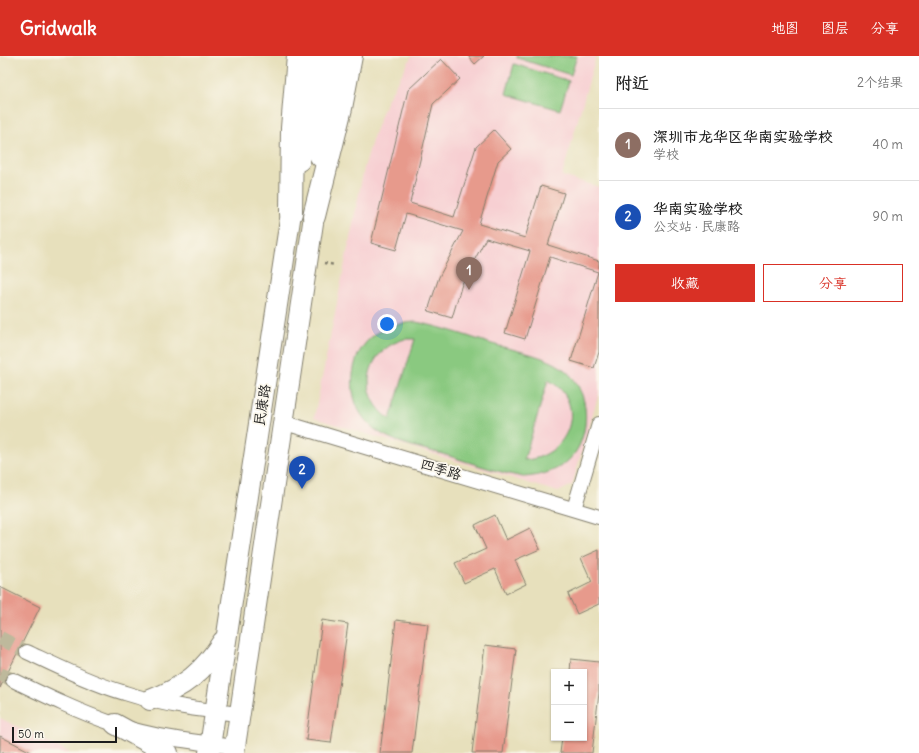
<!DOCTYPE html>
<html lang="zh">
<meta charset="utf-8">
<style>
:root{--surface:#fff;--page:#f2f2f2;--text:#222;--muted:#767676;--line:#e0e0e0;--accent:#d93025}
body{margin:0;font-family:Delius,"LXGW WenKai TC",sans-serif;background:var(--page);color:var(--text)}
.controls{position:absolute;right:12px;bottom:12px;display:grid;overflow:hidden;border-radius:0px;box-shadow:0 1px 3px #0004}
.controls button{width:36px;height:36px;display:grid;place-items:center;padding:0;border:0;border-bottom:1px solid var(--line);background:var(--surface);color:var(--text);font:20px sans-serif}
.scale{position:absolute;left:12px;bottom:10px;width:105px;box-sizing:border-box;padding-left:4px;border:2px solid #1c1c1c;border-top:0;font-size:11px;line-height:14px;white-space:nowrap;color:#1c1c1c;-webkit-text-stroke:3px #fbf7ec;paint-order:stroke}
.you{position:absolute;left:387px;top:268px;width:14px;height:14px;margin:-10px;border:3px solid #fff;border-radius:50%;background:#1a73e8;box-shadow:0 0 0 6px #1a73e833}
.badge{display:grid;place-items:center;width:26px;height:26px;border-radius:50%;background:var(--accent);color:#fff;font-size:13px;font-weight:700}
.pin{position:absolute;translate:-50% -33px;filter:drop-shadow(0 1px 2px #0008)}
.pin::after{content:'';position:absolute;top:21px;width:14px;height:12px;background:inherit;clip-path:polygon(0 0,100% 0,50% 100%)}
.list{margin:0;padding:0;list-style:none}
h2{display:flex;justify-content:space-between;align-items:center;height:52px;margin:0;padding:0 16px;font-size:17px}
h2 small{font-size:13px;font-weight:400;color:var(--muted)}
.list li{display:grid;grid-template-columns:26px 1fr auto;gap:12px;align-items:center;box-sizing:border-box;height:72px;padding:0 16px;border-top:1px solid var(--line)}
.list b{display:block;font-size:15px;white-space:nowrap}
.list p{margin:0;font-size:13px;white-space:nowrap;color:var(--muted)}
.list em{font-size:13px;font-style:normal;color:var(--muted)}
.actions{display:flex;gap:8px;padding:12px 16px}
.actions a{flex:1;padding:9px 0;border:1px solid var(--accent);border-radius:0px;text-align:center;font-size:14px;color:var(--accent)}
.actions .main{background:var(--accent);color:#fff}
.map{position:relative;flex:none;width:599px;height:697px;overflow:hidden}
header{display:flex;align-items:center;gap:24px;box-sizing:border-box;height:56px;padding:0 20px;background:var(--accent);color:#fff}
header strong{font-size:19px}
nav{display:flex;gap:22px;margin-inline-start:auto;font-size:14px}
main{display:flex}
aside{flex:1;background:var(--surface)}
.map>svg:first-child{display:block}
.built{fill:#f7cfd2}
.green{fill:#8ac980;stroke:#53724e;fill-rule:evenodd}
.building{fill:#e79a8c}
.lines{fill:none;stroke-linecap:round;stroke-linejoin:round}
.minor-tunnel{stroke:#beb99c;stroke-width:14;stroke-dasharray:14 7;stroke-linecap:butt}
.minor-casing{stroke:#827e6c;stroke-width:16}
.secondary-casing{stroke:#827e6c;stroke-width:22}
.primary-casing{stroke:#827e6c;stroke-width:24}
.motorway-casing{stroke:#827e6c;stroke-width:24}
.path{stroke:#827e6c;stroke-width:2.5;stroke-dasharray:3 3;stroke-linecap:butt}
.minor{stroke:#fff;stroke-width:14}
.secondary{stroke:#fff;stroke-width:20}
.primary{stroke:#fff;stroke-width:22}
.motorway{stroke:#fff;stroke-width:22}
.labels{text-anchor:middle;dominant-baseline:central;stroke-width:3.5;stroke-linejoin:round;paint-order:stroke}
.street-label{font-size:14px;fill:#1c1c1c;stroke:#fbf7ec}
</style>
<header>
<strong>Gridwalk</strong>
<nav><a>地图</a><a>图层</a><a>分享</a></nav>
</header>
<main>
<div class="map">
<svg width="599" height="697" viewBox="0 0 599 697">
<rect width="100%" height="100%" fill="#fbf7ec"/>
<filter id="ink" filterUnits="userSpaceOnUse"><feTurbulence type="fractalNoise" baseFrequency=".025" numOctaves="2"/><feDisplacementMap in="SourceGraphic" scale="8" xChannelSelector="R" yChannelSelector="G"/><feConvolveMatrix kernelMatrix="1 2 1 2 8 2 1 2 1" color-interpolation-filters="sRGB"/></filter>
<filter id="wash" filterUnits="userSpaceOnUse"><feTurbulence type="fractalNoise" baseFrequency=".012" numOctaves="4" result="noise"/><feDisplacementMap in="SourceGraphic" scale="16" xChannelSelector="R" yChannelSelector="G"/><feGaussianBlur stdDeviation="0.9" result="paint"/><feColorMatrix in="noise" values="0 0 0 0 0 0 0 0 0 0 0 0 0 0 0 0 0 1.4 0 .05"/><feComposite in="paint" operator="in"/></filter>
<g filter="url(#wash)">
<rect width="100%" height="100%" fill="#e7e0bc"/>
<path class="built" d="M412,0H596L562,120L599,131V337L572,429L558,436L314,362L364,112L374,78L387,44Z
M0,662L70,697H0Z"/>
<path class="green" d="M517,0H577L571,19L517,2Z
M514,8L569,25L560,54L506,38Z
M416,266C442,271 467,280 492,288C513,294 537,298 556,308C585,324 592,359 580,388C570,411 546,420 523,421C497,416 471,407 446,399C425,393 401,389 382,378C353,362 346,328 358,299C368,276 393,267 416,266ZM405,283H415L390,363C356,339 365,294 405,283ZM548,324C589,345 570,402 524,404Z"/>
<g id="blocks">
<path class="building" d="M468,0H484L475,8Z
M441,3L460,23L433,48L410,147L454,161L476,91L494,74L511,93L498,105L479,168L525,182L541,130L564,137L548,189L599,205V296L594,312L571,305L598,216L550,201L525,283L505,277L530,195L486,182L462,228L452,262L428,255L439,221L463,175L406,158L396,194L371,187L408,34Z
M495,459L506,484L530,472L540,493L515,504L526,528L506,538L495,513L464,527L455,507L486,493L475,469Z
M599,494V548L577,558L568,538L592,526L581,502Z
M0,531L40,551L0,632Z
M322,564L348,568L331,687L306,684Z
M396,564L428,568L412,697H380Z
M485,589L516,593L503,697H472Z
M571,603L599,606V637L592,697H560L562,682H584V616H570Z
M0,680L33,697H0Z"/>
</g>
</g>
<g filter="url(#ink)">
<use href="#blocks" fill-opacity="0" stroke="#827e6c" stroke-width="1"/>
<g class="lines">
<path class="minor-tunnel" d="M0,582L27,596
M0,618L13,624"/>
<g class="minor-casing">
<path id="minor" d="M282,366L599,461
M574,453L599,368
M27,596C59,611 91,627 125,637C162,649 201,654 239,658
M13,624C46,640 79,656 114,668C153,681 194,686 235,691"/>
</g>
<g class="secondary-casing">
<path id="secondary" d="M150,644C185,631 203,616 223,585
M115,668L168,697
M209,697L291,157
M234,697L314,160"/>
</g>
<g class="primary-casing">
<path id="primary" d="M321,100L334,0
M299,104L314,0"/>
</g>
<g class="motorway-casing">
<path id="motorway" d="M291,157L292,72L298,0
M314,160L341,52L351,0"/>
</g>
<path class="path" d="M324,207L335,209"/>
<use href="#minor" class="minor"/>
<use href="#secondary" class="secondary"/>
<use href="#primary" class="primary"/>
<use href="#motorway" class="motorway"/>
</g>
</g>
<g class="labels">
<g class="street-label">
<text transform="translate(262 349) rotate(-81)">民康路</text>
<text transform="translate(441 413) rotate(17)">四季路</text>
</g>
</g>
</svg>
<div class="controls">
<button>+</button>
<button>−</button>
</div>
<div class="scale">50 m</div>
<div class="you"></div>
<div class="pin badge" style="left:469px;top:234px;background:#8d6e63">1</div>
<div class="pin badge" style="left:302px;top:433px;background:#1a4fb4">2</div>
</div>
<aside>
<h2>附近<small>2个结果</small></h2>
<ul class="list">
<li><span class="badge" style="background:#8d6e63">1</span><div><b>深圳市龙华区华南实验学校</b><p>学校</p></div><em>40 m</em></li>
<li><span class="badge" style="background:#1a4fb4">2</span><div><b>华南实验学校</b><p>公交站 · 民康路</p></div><em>90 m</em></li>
</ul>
<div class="actions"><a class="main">收藏</a><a>分享</a></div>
</aside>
</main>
